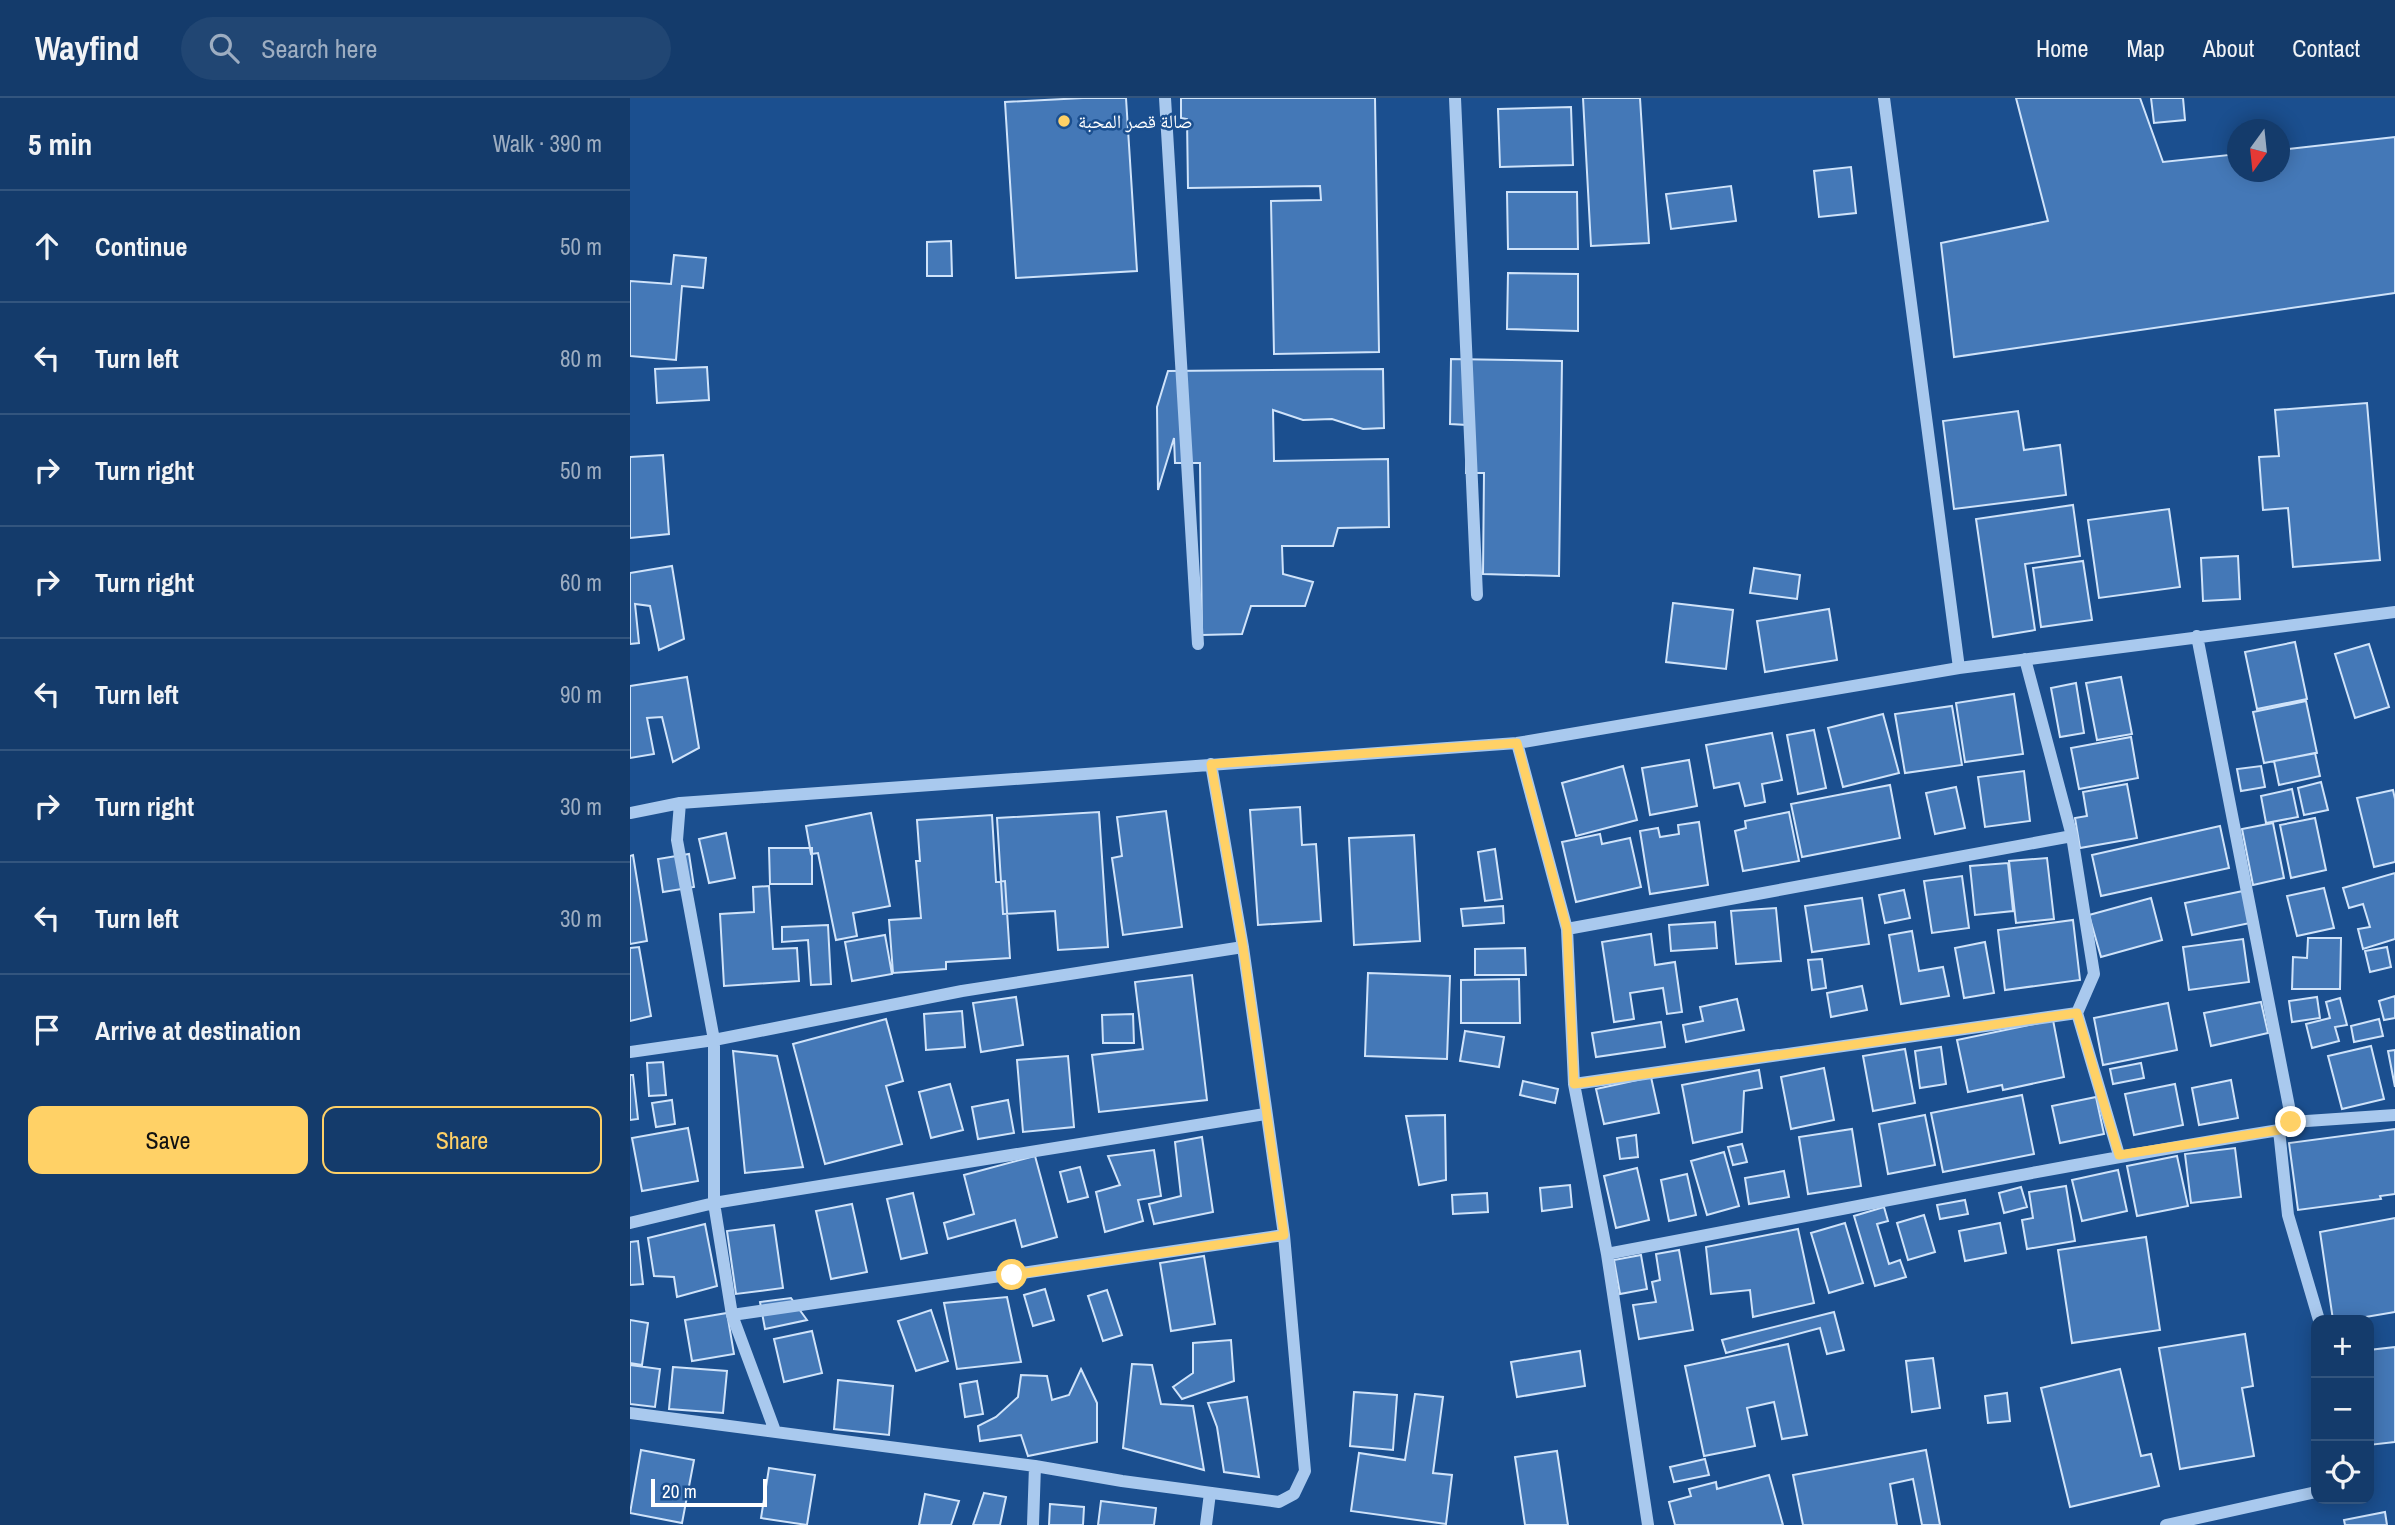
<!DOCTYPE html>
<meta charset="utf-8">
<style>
:root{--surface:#143b6b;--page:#214673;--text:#f1f3f6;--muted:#9dadc1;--line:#33557e;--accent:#ffd166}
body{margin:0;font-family:"Archivo Narrow","Noto Naskh Arabic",sans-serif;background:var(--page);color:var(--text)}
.controls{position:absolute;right:21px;bottom:21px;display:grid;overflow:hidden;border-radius:14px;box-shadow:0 4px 18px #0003}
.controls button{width:63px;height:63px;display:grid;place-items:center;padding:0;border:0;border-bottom:2px solid var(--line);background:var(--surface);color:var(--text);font:35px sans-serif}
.compass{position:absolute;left:1597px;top:21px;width:63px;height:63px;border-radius:50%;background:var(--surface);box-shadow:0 4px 18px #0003;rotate:195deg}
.scale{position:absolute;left:21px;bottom:18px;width:116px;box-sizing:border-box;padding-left:7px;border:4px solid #fff;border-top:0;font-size:19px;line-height:24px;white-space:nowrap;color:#fff;-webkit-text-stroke:5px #1b4f8f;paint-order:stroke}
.stop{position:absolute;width:21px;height:21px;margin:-16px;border:5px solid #ffd166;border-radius:50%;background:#fff}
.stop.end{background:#ffd166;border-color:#fff;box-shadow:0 2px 7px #0008}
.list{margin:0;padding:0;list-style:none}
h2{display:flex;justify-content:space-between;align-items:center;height:91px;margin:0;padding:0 28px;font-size:30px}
h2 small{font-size:23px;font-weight:400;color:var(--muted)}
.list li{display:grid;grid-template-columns:46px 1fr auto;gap:21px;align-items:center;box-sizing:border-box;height:112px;padding:0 28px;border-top:2px solid var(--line)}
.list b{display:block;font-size:26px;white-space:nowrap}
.list em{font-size:23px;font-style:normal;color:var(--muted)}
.actions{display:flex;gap:14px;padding:21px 28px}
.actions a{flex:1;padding:16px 0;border:2px solid var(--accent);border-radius:14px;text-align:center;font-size:24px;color:var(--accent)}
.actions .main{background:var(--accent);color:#111}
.icon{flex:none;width:38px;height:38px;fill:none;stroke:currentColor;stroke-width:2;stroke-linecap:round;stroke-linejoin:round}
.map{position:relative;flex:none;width:1765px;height:1427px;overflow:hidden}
header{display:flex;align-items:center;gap:42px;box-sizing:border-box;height:98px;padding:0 35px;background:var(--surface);border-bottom:2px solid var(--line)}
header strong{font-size:33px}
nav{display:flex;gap:38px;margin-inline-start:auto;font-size:24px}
.search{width:490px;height:63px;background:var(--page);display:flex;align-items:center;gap:18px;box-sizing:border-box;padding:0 24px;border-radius:38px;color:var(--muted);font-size:26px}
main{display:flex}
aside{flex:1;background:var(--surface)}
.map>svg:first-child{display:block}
.building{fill:#4478b7;stroke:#cfe3fa;stroke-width:2}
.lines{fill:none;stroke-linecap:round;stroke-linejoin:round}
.minor{stroke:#a9c9ee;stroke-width:12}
.route{stroke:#ffd166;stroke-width:9}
.poi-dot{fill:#ffd166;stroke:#1b4f8f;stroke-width:2.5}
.labels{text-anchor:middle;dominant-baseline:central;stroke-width:5;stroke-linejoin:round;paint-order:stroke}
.poi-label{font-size:19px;fill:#fff;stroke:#1b4f8f;text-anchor:start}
</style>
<header>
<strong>Wayfind</strong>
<div class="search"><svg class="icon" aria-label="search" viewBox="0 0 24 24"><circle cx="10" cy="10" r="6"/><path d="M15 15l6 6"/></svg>Search here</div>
<nav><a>Home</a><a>Map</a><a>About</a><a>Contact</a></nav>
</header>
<main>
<aside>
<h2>5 min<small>Walk · 390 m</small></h2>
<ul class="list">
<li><svg class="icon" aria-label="ahead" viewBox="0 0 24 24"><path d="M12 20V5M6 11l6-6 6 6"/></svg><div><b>Continue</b></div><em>50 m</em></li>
<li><svg class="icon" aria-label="left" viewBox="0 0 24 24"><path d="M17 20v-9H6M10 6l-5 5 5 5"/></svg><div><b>Turn left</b></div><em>80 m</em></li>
<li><svg class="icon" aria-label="right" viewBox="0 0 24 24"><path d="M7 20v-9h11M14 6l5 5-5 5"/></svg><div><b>Turn right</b></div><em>50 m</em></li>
<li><svg class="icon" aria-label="right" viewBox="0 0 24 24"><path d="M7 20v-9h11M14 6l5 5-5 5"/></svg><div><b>Turn right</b></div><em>60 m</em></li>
<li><svg class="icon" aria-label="left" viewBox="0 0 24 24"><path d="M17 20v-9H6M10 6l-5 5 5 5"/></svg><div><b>Turn left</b></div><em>90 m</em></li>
<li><svg class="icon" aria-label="right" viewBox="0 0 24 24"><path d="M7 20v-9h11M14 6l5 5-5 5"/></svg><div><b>Turn right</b></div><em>30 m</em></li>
<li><svg class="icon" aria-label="left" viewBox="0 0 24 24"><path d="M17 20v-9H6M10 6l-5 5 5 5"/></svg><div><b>Turn left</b></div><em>30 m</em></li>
<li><svg class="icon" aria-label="arrive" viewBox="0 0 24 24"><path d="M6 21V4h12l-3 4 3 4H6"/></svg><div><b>Arrive at destination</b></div></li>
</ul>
<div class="actions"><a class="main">Save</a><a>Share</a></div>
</aside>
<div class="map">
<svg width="1765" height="1427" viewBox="0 0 1765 1427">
<rect width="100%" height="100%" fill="#1b4f8f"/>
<path class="building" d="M453,0H496L507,173L386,180L375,4Z
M551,0H745L749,254L644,256L641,103L691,102L690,88L558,90L557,21L551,20Z
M953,0H1010L1019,145L961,148Z
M1386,0H1510L1533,64L1608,56V74H1650V52L1765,39V195L1324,259L1311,145L1418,123Z
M1521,0H1553L1555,22L1524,25Z
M941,9L943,67L870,69L868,11Z
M1221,69L1226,115L1189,119L1184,73Z
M1101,88L1106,123L1041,131L1036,96Z
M877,94H947L948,151H878Z
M321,143L322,178H297V144Z
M44,157L76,160L73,190L52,188L46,262L0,258V183L41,186Z
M878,175L948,176V233L877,231Z
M821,261L932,263L929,478L853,476L854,375H836L837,327L820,326Z
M77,269L79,302L27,305L25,271Z
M753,271L754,330L733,331L702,321L673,322L643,312L644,363L758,361L759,429L708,430L703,448H652L653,476L683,484L675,508H621L612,536L572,537L570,365H545L544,340L528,392L527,309L538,273Z
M1737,305L1750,462L1663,469L1658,410L1633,412L1629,359L1649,358L1645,312Z
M1388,313L1394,352L1430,347L1436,397L1324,411L1313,323Z
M33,357L39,436L0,440V359Z
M1443,407L1450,458L1395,466L1405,532L1363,539L1346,421Z
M1539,411L1550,489L1469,500L1458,422Z
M1608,458L1610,501L1573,503L1571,460Z
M1453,463L1462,522L1411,529L1403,470Z
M42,468L54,541L29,552L20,508L5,506L9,545L0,546V475Z
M1124,470L1170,477L1167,501L1120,495Z
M1043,505L1103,512L1096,571L1036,564Z
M1199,511L1207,562L1135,574L1127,523Z
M1665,544L1677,601L1627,611L1615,554Z
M1739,546L1759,609L1725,620L1705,556Z
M57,579L69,650L43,664L32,619L17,620L24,656L0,660V588Z
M1491,579L1502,636L1467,642L1456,585Z
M1446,585L1454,635L1430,639L1421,590Z
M1384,596L1393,656L1335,664L1326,605Z
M1676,603L1687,655L1634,665L1623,614Z
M1322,608L1332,667L1275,675L1265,616Z
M1253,616L1269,675L1213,689L1198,630Z
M1184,632L1196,690L1168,696L1157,637Z
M1142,635L1152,682L1132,686L1135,704L1115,708L1109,685L1084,690L1076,647Z
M1501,639L1508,680L1449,691L1441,650Z
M1685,655L1690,678L1649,687L1644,663Z
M1059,662L1067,708L1020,717L1012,670Z
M993,668L1007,722L946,738L932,685Z
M1631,668L1635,689L1611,693L1607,671Z
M1394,673L1400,723L1355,729L1348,679Z
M1691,684L1698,712L1674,717L1668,690Z
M1497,686L1507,740L1450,750L1445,720L1457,718L1453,694Z
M1260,687L1270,740L1172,759L1161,706Z
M1326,689L1335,730L1305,736L1296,695Z
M1662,691L1668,719L1636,725L1631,698Z
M1763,692L1765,701V764L1744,769L1727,700Z
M670,709L672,747L686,746L691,823L628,827L620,712Z
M536,713L552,829L493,837L482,760L492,758L487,719Z
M469,714L478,849L428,852L425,813L373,816L367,720Z
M1159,714L1169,763L1113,773L1105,733L1116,730L1115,723Z
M241,715L260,808L223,815L227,838L206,842L188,755L181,756L176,728Z
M362,717L366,784L375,783L380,860L316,864V871L263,875L259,822L291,820L286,763H290L287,722Z
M1685,720L1696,772L1661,780L1650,727Z
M1069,724L1078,787L1020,796L1010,733L1028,730L1030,739L1049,736L1048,727Z
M1643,725L1654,780L1623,787L1612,731Z
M1590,728L1599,770L1471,798L1462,757Z
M96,735L105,780L79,785L69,741Z
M970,736L972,746L1000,740L1011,789L946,804L932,744Z
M784,737L790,843L724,847L719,740Z
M139,750H182V786H140Z
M865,751L872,801L855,803L848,754Z
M59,756L64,789L33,794L28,761Z
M3,757L17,843L0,846V758Z
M1417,760L1424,821L1386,825L1379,763Z
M1378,765L1383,813L1345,817L1340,768Z
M1765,775V841L1733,851L1728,831L1740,829L1733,806L1719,810L1713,790Z
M1332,778L1339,830L1302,835L1294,783Z
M139,788L143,851L167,850L169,883L94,888L90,816L124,814L123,789Z
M1694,790L1704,830L1667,838L1657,798Z
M1274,792L1280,820L1255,825L1249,797Z
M1613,793L1620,825L1562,837L1555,805Z
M1232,800L1239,846L1182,854L1175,808Z
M1521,800L1532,842L1471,859L1459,817Z
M873,808L874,825L833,828L831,811Z
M1146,810L1151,863L1106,866L1101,813Z
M1443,822L1450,882L1375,892L1368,832Z
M1085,824L1087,850L1041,853L1039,827Z
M198,827L201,886L181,887L178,842L152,844V829Z
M1282,833L1289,873L1313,869L1319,898L1271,906L1259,837Z
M1021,836L1025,867L1045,864L1052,914L1037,916L1033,890L1000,895L1004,921L984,924L972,844Z
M255,837L262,876L222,883L215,844Z
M1678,840H1711L1710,891H1662L1663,859L1677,860Z
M1613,841L1619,884L1559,892L1553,849Z
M1355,844L1364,895L1334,900L1325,850Z
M9,849L21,918L0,923V850Z
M1757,849L1761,869L1740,874L1735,853Z
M895,850L896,877H845V851Z
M1192,861L1196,890L1182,892L1178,862Z
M738,875L820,878L817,961L735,958Z
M562,877L577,1002L469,1014L462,957L513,951L505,884Z
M889,881L890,925H831V882Z
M1232,888L1237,912L1201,919L1197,895Z
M1765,898V920L1754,922L1749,903Z
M386,899L393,947L351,954L343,905Z
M1687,899L1690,920L1662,924L1659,903Z
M1710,900L1717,927L1705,929L1709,943L1682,950L1676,926L1700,920L1696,904Z
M1107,901L1114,932L1056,944L1053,927L1073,923L1070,909Z
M1631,904L1638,935L1581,948L1574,915Z
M1538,905L1547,952L1473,967L1464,920Z
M332,913L335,949L296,952L294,916Z
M503,916L504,945H473L472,917Z
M256,921L273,983L256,988L272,1046L195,1066L163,946Z
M1749,921L1753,938L1724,944L1721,928Z
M1423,922L1434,979L1373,992L1372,987L1338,994L1327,942Z
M1031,924L1035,949L966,959L962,935Z
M835,933L874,939L869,969L830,963Z
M1741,948L1754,1001L1712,1011L1698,958Z
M1311,949L1316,986L1290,990L1285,953Z
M1275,951L1285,1005L1243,1013L1233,958Z
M1765,952V989L1758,953Z
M103,953L147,958L173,1069L115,1075Z
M438,958L444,1029L393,1034L387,962Z
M33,964L36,997L19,998L17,965Z
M1511,965L1514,980L1483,986L1480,971Z
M1194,970L1204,1022L1161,1031L1151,979Z
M1129,972L1132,990L1114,993L1112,1034L1063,1045L1052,987Z
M0,977H3L8,1021L0,1022Z
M1021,979L1029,1015L974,1026L966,991Z
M1601,982L1608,1020L1569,1027L1562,990Z
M893,983L928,991L925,1005L890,997Z
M320,986L333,1032L301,1040L289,994Z
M1545,986L1553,1027L1504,1037L1495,996Z
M1392,997L1404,1056L1313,1074L1301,1015Z
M1466,999L1474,1036L1430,1045L1422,1008Z
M42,1002L45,1026L26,1029L22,1005Z
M378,1002L384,1035L348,1041L342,1009Z
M815,1017L816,1082L789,1087L776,1018Z
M1295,1017L1305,1067L1258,1076L1249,1026Z
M58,1030L68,1083L12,1093L2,1040Z
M1222,1031L1231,1088L1178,1096L1169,1039Z
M1765,1031V1096L1750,1098L1751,1101L1668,1112L1659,1045Z
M1006,1037L1008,1059L990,1061L987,1040Z
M572,1039L583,1114L524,1126L519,1106L551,1098L545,1044Z
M1112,1046L1117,1064L1103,1067L1098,1049Z
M1605,1050L1611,1099L1561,1105L1555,1056Z
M524,1052L531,1098L508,1102L513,1123L475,1134L466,1094L490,1087L478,1058Z
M1094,1054L1109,1108L1077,1117L1061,1063Z
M405,1058L427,1139L392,1149L385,1122L318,1141L314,1125L344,1116L334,1077Z
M1547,1058L1558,1108L1507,1118L1497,1068Z
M450,1069L458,1099L438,1104L430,1074Z
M1007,1070L1019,1122L986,1130L974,1078Z
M1488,1072L1497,1113L1452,1123L1442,1082Z
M1154,1073L1159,1099L1119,1106L1115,1080Z
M1057,1076L1066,1117L1039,1123L1031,1082Z
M940,1087L942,1109L912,1113L910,1090Z
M1436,1088L1445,1143L1397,1151L1392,1122L1403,1120L1399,1094Z
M1391,1089L1397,1109L1374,1115L1369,1095Z
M283,1095L297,1155L271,1161L257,1101Z
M857,1095L858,1114L823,1116L822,1097Z
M1335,1102L1338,1116L1310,1121L1307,1107Z
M222,1106L237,1174L201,1181L186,1113Z
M1254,1109L1258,1123L1247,1126L1259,1166L1270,1162L1276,1179L1245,1188L1224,1118Z
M1294,1117L1305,1154L1278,1162L1267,1125Z
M1765,1120V1214L1718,1222H1703L1690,1134Z
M1215,1125L1233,1185L1199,1195L1181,1135Z
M1370,1125L1376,1155L1335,1163L1329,1133Z
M75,1126L87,1188L47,1199L44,1179L24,1178L18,1140Z
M144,1127L153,1190L106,1196L97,1133Z
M1168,1131L1184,1205L1123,1219L1120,1192L1081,1196L1076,1149Z
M1516,1139L1530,1232L1442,1245L1428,1152Z
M8,1143L13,1186L0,1187V1144Z
M1049,1152L1063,1232L1009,1241L1003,1207L1026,1204L1022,1184L1030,1182L1026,1156Z
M1011,1157L1017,1191L990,1196L984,1162Z
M574,1158L585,1226L541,1233L530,1165Z
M415,1191L424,1222L403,1228L394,1197Z
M477,1192L492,1237L473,1243L458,1198Z
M377,1199L391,1264L327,1271L314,1205Z
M161,1200L177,1222L135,1231L130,1204Z
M301,1212L318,1263L286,1273L268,1223Z
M1204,1214L1214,1252L1197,1256L1190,1230L1096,1255L1092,1242Z
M97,1215L104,1256L62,1263L55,1222Z
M0,1222L18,1225L12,1267L0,1265Z
M182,1233L192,1275L154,1284L144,1241Z
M1615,1236L1623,1288L1612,1290L1624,1358L1550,1371L1529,1250Z
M601,1242L604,1283L552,1301L543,1289L563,1275V1245Z
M1158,1246L1177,1337L1152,1341L1144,1304L1117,1310L1125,1348L1074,1358L1055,1268Z
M1765,1249V1344L1739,1347V1252Z
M950,1253L955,1288L887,1299L881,1264Z
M1303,1260L1310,1310L1282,1314L1276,1263Z
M502,1266L522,1267L531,1306L563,1308L574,1372L493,1350Z
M0,1267L30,1271L25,1309L0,1306Z
M43,1269L97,1273L93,1315L39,1311Z
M451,1271L467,1305V1344L398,1358L391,1337L350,1343L348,1328L366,1319L388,1299L391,1277L417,1278L422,1302L439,1297Z
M1490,1271L1511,1358L1521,1356L1529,1388L1440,1409L1411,1290Z
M208,1282L263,1288L259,1337L204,1331Z
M347,1283L353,1316L335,1319L330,1286Z
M724,1294L767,1297L763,1352L720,1348Z
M1377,1295L1380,1323L1358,1325L1355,1298Z
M785,1296L813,1299L803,1375L822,1377L816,1426L721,1413L729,1355L775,1362Z
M617,1299L629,1379L594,1374L587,1329L578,1305Z
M11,1352L64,1362L52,1425L0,1415Z
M1296,1352L1310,1427H1292L1283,1381L1260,1386L1267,1427H1173L1163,1377Z
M927,1353L938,1427H895L885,1359Z
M1075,1361L1079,1377L1044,1384L1040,1369Z
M139,1370L185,1377L177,1427L131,1420Z
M1139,1377L1153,1427H1045L1039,1404L1061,1398L1059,1391L1086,1384L1087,1391Z
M354,1395L376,1399L370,1427H343Z
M295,1396L329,1403L321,1427H289Z
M471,1403L526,1410L524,1427H468Z
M420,1406L454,1409L453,1427H419Z
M1755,1414L1757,1427H1715L1714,1422Z"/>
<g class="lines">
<path class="minor" d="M535,0L568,546
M825,0L847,497
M1254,0L1329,570
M1395,561L1442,738L1464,876L1447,915L1489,1057
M887,645L937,831L944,986L977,1156L1018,1427
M50,705L47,742L84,942V1105L102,1217L145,1333
M0,715L50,705L887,645L1329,570L1765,514
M937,831L1442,738
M0,954L84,942L332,893L613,849
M944,986L1447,915
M1662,1024L1765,1017
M1649,1032L1658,1117L1689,1222
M0,1125L84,1105L635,1016
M977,1156C1201,1114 1424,1068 1649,1032L1662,1024L1567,538
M102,1217L654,1137
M0,1315L405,1368L492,1383L649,1404L664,1396L675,1373L654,1137L613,849L581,666
M403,1427L405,1368
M576,1427L580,1395
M1536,1427L1686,1394"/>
</g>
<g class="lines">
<path class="route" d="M382,1177L654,1137L613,849L581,666L887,645L937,831L944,986L1447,915L1489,1057L1649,1032L1661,1024"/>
</g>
<circle class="poi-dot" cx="434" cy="23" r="7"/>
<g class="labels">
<g class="poi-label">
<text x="448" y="23">صالة قصر المحبة</text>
</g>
</g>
</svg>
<div class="controls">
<button>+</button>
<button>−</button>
<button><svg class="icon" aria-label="locate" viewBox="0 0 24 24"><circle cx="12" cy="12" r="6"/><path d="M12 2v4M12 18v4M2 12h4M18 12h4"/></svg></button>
</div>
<svg class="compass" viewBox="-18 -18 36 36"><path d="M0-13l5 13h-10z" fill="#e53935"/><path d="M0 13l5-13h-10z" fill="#9dadc1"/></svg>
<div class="scale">20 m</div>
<div class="stop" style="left:382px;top:1177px"></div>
<div class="stop end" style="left:1661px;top:1024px"></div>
</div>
</main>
